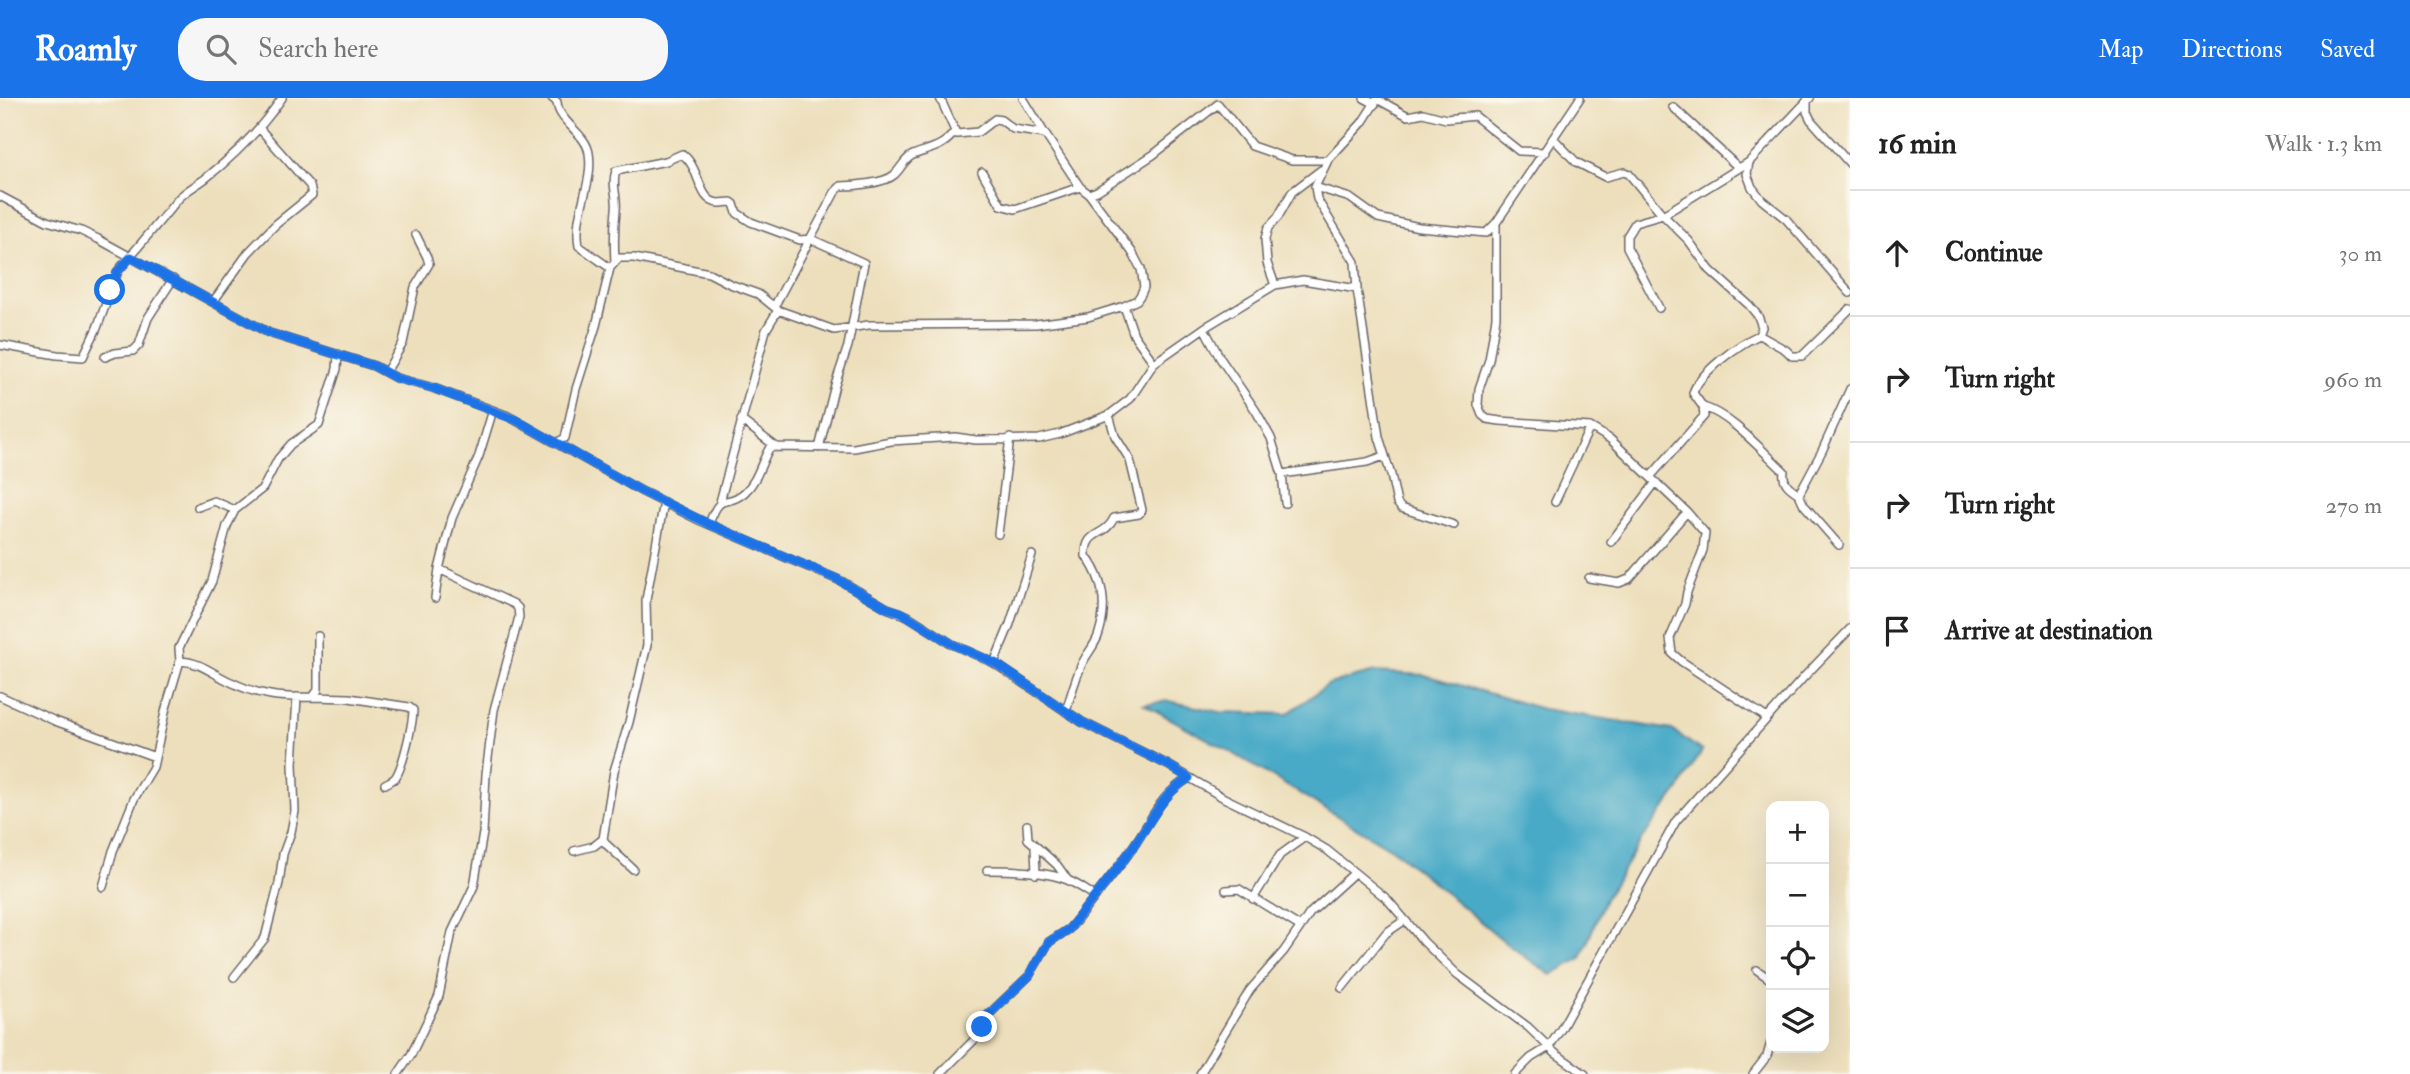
<!DOCTYPE html>
<meta charset="utf-8">
<style>
:root{--surface:#fff;--page:#f6f6f6;--text:#222;--muted:#767676;--line:#e0e0e0;--accent:#1a73e8}
body{margin:0;font-family:"IM FELL Double Pica",serif;background:var(--page);color:var(--text)}
.controls{position:absolute;right:21px;bottom:21px;display:grid;overflow:hidden;border-radius:14px;box-shadow:0 7px 28px #0002}
.controls button{width:63px;height:63px;display:grid;place-items:center;padding:0;border:0;border-bottom:2px solid var(--line);background:var(--surface);color:var(--text);font:35px sans-serif}
.stop{position:absolute;width:21px;height:21px;margin:-16px;border:5px solid #1a73e8;border-radius:50%;background:#fff}
.stop.end{background:#1a73e8;border-color:#fff;box-shadow:0 2px 7px #0008}
.list{margin:0;padding:0;list-style:none}
h2{display:flex;justify-content:space-between;align-items:center;height:91px;margin:0;padding:0 28px;font-size:30px}
h2 small{font-size:23px;font-weight:400;color:var(--muted)}
.list li{display:grid;grid-template-columns:46px 1fr auto;gap:21px;align-items:center;box-sizing:border-box;height:126px;padding:0 28px;border-top:2px solid var(--line)}
.list b{display:block;font-size:26px;white-space:nowrap}
.list em{font-size:23px;font-style:normal;color:var(--muted)}
.icon{flex:none;width:38px;height:38px;fill:none;stroke:currentColor;stroke-width:2;stroke-linecap:round;stroke-linejoin:round}
.map{position:relative;flex:none;width:1850px;height:976px;overflow:hidden}
header{display:flex;align-items:center;gap:42px;box-sizing:border-box;height:98px;padding:0 35px;background:var(--accent);color:#fff}
header strong{font-size:33px}
nav{display:flex;gap:38px;margin-inline-start:auto;font-size:24px}
.search{width:490px;height:63px;background:var(--page);display:flex;align-items:center;gap:18px;box-sizing:border-box;padding:0 24px;border-radius:28px;color:var(--muted);font-size:26px}
main{display:flex}
aside{flex:1;background:var(--surface)}
.map>svg:first-child{display:block}
.water{fill:#48aac7;stroke:#356681;stroke-width:2}
.lines{fill:none;stroke-linecap:round;stroke-linejoin:round}
.minor-casing{stroke:#696468;stroke-width:10}
.minor{stroke:#fff;stroke-width:7}
.route{stroke:#1a73e8;stroke-width:9}
</style>
<header>
<strong>Roamly</strong>
<div class="search"><svg class="icon" aria-label="search" viewBox="0 0 24 24"><circle cx="10" cy="10" r="6"/><path d="M15 15l6 6"/></svg>Search here</div>
<nav><a>Map</a><a>Directions</a><a>Saved</a></nav>
</header>
<main>
<div class="map">
<svg width="1850" height="976" viewBox="0 0 1850 976">
<rect width="100%" height="100%" fill="#fbf7ec"/>
<filter id="ink" filterUnits="userSpaceOnUse"><feTurbulence type="fractalNoise" baseFrequency=".0143" numOctaves="2"/><feDisplacementMap in="SourceGraphic" scale="14" xChannelSelector="R" yChannelSelector="G"/><feConvolveMatrix kernelMatrix="1 2 1 2 8 2 1 2 1" color-interpolation-filters="sRGB"/></filter>
<filter id="wash" filterUnits="userSpaceOnUse"><feTurbulence type="fractalNoise" baseFrequency=".00686" numOctaves="4" result="noise"/><feDisplacementMap in="SourceGraphic" scale="28" xChannelSelector="R" yChannelSelector="G"/><feGaussianBlur stdDeviation="1.57" result="paint"/><feColorMatrix in="noise" values="0 0 0 0 0 0 0 0 0 0 0 0 0 0 0 0 0 1.4 0 .05"/><feComposite in="paint" operator="in"/></filter>
<g filter="url(#wash)">
<rect width="100%" height="100%" fill="#eddfbc"/>
<path class="water" d="M1375,574L1425,577L1543,611L1672,632L1702,653L1679,691L1642,741L1605,801L1581,860L1551,877L1510,848L1395,753L1236,657L1144,606L1169,603L1220,614L1287,616L1329,586Z"/>
</g>
<g filter="url(#ink)">
<g class="lines">
<g class="minor-casing">
<path id="minor" d="M552,0L557,4C558,24 586,35 589,55C594,87 573,115 579,148L610,170
M940,0L955,33
M1023,0L1045,36
M1364,0L1375,6
M1378,0L1362,25L1328,62L1315,89L1317,101L1355,164L1357,191L1379,339L1391,377L1397,405L1401,410L1454,427
M1377,1L1408,18L1423,15L1446,21L1475,18L1519,53L1545,54
M1807,2V14L1811,22L1850,66
M1673,9L1739,70
M1554,41L1576,64L1605,79L1624,74L1629,76L1663,117L1689,143L1710,172L1749,207L1758,218L1762,229L1759,237
M1749,64L1747,76L1752,89L1762,102L1786,121L1850,195
M982,74L1001,107L1015,111L1080,89
M1315,89L1350,100L1378,120L1419,129L1486,135L1496,125L1580,0
M1089,96L1097,93L1153,57L1218,6L1252,48L1292,62H1328
M0,98L47,123L81,133L98,141L269,235L374,268L396,280L433,290L508,318L641,393L701,423L841,483L887,510L908,518L952,546L994,565L1082,624L1168,667L1224,700L1305,739L1327,752L1387,801L1424,844L1457,876L1528,929L1555,955L1585,976
M1496,125V219L1489,262L1479,291L1478,307L1482,317L1487,321L1500,323L1590,329L1610,341L1687,414L1629,481L1619,485L1589,480
M615,164C614,146 614,130 616,112C618,98 611,87 616,73L666,63L682,56C701,69 697,104 719,105C723,105 727,104 731,104L734,106L737,115L751,124L800,142L811,141L864,165L848,248L835,287L819,350
M1275,187L1267,165L1265,141L1268,130L1278,119L1292,94L1321,72
M213,204L248,155L275,127L312,97L310,88L260,31
M1124,208L1134,237L1154,265
M774,209L835,94L841,88C854,88 885,85 894,77C901,71 905,60 913,57C928,51 945,49 955,33
M1659,210L1627,149V138L1635,125L1663,117L1749,64L1810,0
M1204,230L1220,260L1256,313L1271,340L1282,376L1285,405
M0,247L57,257L83,259L97,230L118,173L179,100C187,92 197,87 206,80C235,57 261,31 282,0
M105,259L115,255L133,253L139,247L148,220L173,181
M386,274L403,245L415,189L429,166L427,159L416,137
M1703,309C1730,316 1763,354 1784,373C1782,385 1790,390 1799,396
M741,322L775,348
M556,345L565,340L576,291L596,228L610,170L619,160H634L709,175L730,186L758,196L778,212L834,232L869,227L1036,226L1088,219L1124,208L1137,202L1141,196L1144,189L1141,171L1132,154L1089,96L1080,89L1045,36L1013,31L1001,22L995,21L978,34L957,36L955,33
M1282,376L1367,364L1384,358
M1650,379L1704,318L1703,309L1693,295C1699,275 1739,246 1759,237L1786,252L1792,258H1802L1850,211
M720,404L766,232L778,212
M1555,404L1590,329
M198,409L214,403L235,412
M1687,414L1705,435L1703,452L1687,494L1685,506L1670,540L1672,555L1681,563L1767,620
M709,426C722,390 725,412 745,394C758,382 761,364 770,349L854,350L891,343L955,339L976,342L1039,341L1060,336L1109,317L1130,301L1154,265L1204,230L1275,187L1303,182L1357,191
M998,436L1010,340
M1611,444L1656,384
M1839,447L1804,407L1799,396L1822,353L1850,291
M435,500L439,471L452,420L479,358L493,312
M180,563C202,564 212,576 231,584C259,598 282,600 313,599L318,592V538
M994,565L1010,526L1032,457
M0,598L55,623L155,659
M313,599L349,600L409,609L413,612C413,624 403,670 395,680C393,682 389,684 385,686
M1066,614C1070,599 1075,583 1081,568C1086,556 1096,547 1099,535C1108,506 1103,481 1086,458C1085,431 1105,440 1114,420L1139,416L1142,412L1130,362L1115,338L1109,317
M1027,727L1028,741L1057,767L1067,781
M1035,749L1036,776
M574,753L594,748L603,741
M633,771L607,747L603,741L614,673L629,624L647,547L646,502L664,404
M987,772C1010,772 1044,773 1065,781C1076,785 1085,792 1095,798
M103,789L113,753L134,701L153,669L166,610L180,563L179,550L212,483L227,428L235,412L263,390L278,361L291,346L319,327L337,271L338,256
M1226,792L1239,791L1299,828
M1253,801L1280,757L1305,739
M1757,872L1771,882
M234,879L265,840L279,785L283,756L291,734L295,713L293,666L297,599
M1342,890L1386,835L1405,822
M398,976L411,957L439,898L452,834L474,788L483,735L486,676L494,612L519,519L518,510L514,506L439,471
M940,976L977,939L985,920L1029,878L1049,844L1069,831L1076,823C1096,796 1119,771 1137,743C1154,717 1161,697 1189,680
M1200,976L1250,892L1284,853L1310,815L1353,776
M1515,976L1531,960L1549,949L1561,931L1676,723L1803,580L1850,531
M1753,976L1767,958L1771,944"/>
</g>
<use href="#minor" class="minor"/>
</g>
</g>
<g class="lines" filter="url(#ink)">
<path class="route" d="M110,192L118,173L131,159L269,235L374,268L396,280L433,290L516,322L641,393L709,426L837,481L887,510L901,514L952,546L995,565L1082,624L1168,667L1189,680C1162,697 1154,718 1137,743C1119,771 1096,796 1076,822L1069,831L1049,844L1029,878L985,920L982,929"/>
</g>
</svg>
<div class="controls">
<button>+</button>
<button>−</button>
<button><svg class="icon" aria-label="locate" viewBox="0 0 24 24"><circle cx="12" cy="12" r="6"/><path d="M12 2v4M12 18v4M2 12h4M18 12h4"/></svg></button>
<button><svg class="icon" aria-label="layers" viewBox="0 0 24 24"><path d="M12 4l9 5-9 5-9-5zM3 14l9 5 9-5"/></svg></button>
</div>
<div class="stop" style="left:110px;top:192px"></div>
<div class="stop end" style="left:982px;top:929px"></div>
</div>
<aside>
<h2>16 min<small>Walk · 1.3 km</small></h2>
<ul class="list">
<li><svg class="icon" aria-label="ahead" viewBox="0 0 24 24"><path d="M12 20V5M6 11l6-6 6 6"/></svg><div><b>Continue</b></div><em>30 m</em></li>
<li><svg class="icon" aria-label="right" viewBox="0 0 24 24"><path d="M7 20v-9h11M14 6l5 5-5 5"/></svg><div><b>Turn right</b></div><em>960 m</em></li>
<li><svg class="icon" aria-label="right" viewBox="0 0 24 24"><path d="M7 20v-9h11M14 6l5 5-5 5"/></svg><div><b>Turn right</b></div><em>270 m</em></li>
<li><svg class="icon" aria-label="arrive" viewBox="0 0 24 24"><path d="M6 21V4h12l-3 4 3 4H6"/></svg><div><b>Arrive at destination</b></div></li>
</ul>
</aside>
</main>
